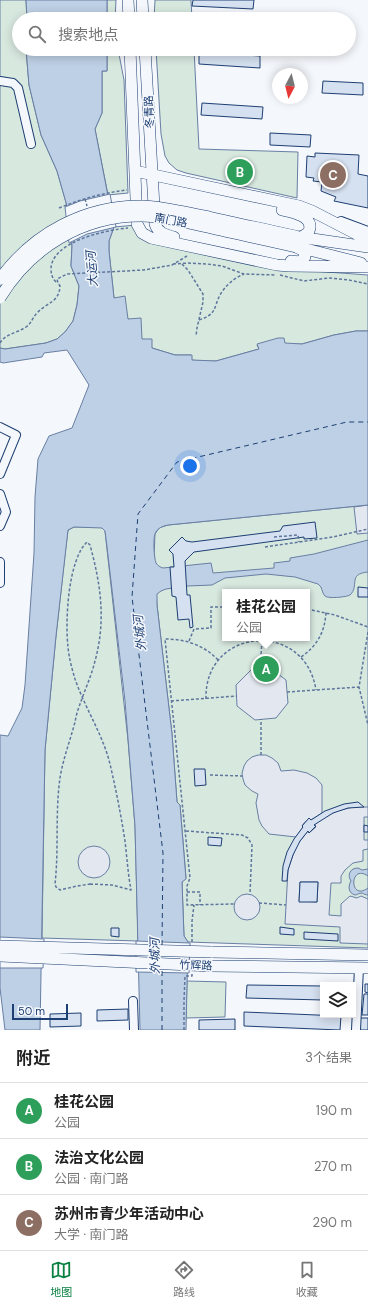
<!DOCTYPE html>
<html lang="zh">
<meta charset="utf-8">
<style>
:root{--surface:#fff;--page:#f2f2f2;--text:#222;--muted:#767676;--line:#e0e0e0;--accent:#0b8043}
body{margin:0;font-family:"DM Sans","Noto Sans SC",sans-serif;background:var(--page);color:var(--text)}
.controls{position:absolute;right:12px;bottom:12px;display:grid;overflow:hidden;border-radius:0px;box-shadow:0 2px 10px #0003}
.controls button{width:36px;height:36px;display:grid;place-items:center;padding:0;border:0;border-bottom:1px solid var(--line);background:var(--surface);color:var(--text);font:20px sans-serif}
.compass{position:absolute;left:272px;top:68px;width:36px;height:36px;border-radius:50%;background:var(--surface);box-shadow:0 2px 10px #0003;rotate:187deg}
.scale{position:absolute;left:12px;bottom:10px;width:56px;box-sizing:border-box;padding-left:4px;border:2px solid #1d3f73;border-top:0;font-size:11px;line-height:14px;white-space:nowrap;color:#1d3f73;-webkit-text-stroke:3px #f4f7fb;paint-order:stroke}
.you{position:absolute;left:190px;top:466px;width:14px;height:14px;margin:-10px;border:3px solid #fff;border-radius:50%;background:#1a73e8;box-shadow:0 0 0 6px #1a73e833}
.badge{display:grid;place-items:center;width:26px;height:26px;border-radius:50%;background:var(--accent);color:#fff;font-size:13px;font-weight:700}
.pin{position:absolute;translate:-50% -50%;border:2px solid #fff;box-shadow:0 1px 4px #0006}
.popup{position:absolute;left:222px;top:589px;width:88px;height:52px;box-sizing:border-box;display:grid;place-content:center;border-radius:0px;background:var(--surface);filter:drop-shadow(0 1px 3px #0005);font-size:13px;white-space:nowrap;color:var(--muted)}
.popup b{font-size:15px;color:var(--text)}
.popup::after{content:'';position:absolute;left:50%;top:100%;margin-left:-8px;border:8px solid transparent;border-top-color:var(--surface)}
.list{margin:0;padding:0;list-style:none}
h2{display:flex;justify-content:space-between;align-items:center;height:52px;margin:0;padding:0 16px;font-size:17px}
h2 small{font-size:13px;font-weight:400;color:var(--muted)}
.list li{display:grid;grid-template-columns:26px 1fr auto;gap:12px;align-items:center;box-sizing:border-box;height:56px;padding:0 16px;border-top:1px solid var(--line)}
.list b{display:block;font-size:15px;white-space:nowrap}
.list p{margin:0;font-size:13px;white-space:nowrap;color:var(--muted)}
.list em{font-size:13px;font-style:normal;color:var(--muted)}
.icon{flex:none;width:22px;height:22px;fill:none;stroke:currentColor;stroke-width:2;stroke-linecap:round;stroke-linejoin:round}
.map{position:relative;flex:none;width:368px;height:1030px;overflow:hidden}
.search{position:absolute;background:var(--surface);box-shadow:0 2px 10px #0003;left:12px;right:12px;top:12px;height:44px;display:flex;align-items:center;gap:10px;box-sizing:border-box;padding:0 14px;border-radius:22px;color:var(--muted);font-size:15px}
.sheet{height:220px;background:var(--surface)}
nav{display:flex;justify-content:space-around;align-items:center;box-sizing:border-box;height:56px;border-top:1px solid var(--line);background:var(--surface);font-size:11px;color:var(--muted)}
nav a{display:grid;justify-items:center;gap:2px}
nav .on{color:var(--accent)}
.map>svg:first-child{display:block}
.green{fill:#d7e8df;stroke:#687fa3;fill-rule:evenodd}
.parking{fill:#e3e8f0;stroke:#687fa3;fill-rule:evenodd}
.water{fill:#bed0e5;stroke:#687fa3}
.pier{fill:#f4f7fb;stroke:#687fa3}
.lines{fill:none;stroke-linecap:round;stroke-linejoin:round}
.ferry{stroke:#1d3f73;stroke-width:1;stroke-dasharray:5 4;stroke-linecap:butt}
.building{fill:#d5e0f0;stroke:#1d3f73}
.minor-casing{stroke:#1d3f73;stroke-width:10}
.major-casing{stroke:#1d3f73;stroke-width:12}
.path{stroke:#5e769c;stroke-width:1.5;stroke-dasharray:3 2;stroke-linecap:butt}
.minor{stroke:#f4f7fb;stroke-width:8}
.major{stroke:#f4f7fb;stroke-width:11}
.major-bridge-casing{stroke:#1d3f73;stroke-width:12;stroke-linecap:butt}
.major-bridge{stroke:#f4f7fb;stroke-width:11}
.labels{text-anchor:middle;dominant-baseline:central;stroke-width:3;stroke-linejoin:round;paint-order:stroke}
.street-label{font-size:11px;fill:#1d3f73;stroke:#f4f7fb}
.water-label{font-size:12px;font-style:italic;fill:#1d3f73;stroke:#f4f7fb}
</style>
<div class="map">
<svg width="368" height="1030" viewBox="0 0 368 1030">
<rect width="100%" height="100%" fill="#f4f7fb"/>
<path class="green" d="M0,0H26L27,19H19V49H26L29,85L41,135L57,171L69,213L72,246L71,266L79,286L77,305L73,321L65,332L57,339L46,343L5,349L0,348Z
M107,0H116L115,19H107Z
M155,0H191L192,19H154Z
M107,49H118L124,80L128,193L108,195L95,129L102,113V71H107Z
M156,49H194L199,149L298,152L297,198L186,173L177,170L169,163L165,156L161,134Z
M136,225V232L300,270L368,275V331H356L334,335L302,344L257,345L259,349L216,361H201L191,360V355H175L152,348L142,339L114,298L109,251V241L114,227Z
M368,505V948L188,942L184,936L182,882L186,878L180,805L177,802L172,734L157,605L154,558L155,534L159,528L168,525ZM225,592H307V638H225Z
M74,527H100L102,528L105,531L128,740L135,826L138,941L42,938L45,750L56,636L66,546L68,530Z
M187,981L226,982L225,1017L186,1018Z"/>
<path class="parking" d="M368,505V533L357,534L354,507Z
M270,668L286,680L288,703L276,718L255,720L237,706L236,685L251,670Z
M258,755H266L272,758L278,763L281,771L294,770L307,773L316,778L322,785V813L311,820L309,819L304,823L302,826L303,827L296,837L269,834L262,826L259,820L256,803L258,794L252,791L245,785L243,779L242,773L244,766L247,761L252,757Z
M353,807H368V817H364V840H368V849L363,850V861L353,863L345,870L341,876V883H331L329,915L341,916V904L350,896L357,898L361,896L368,899V944L340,943V927L285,924L288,870L293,855L297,845L308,831L309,833L316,827L314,825L323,818L337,811ZM300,882H318L317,902L299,901Z
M78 862a16 16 0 1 1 32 0a16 16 0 1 1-32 0Z
M234 907a13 13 0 1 1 26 0a13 13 0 1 1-26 0Z"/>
<path class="water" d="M26,0H107V19H27Z
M26,49H107V71H102V113L95,129L114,227L109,241V251L114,298L125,296L128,319L141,318L142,339H152V348L175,355H192V360L216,361L259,349L257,344L278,338H284L285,343L302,344L334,335L356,331H368V505L168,525C163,526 157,528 155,534C153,538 154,558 156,563C158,566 160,567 163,568L211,563L213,573L274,568V563L290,561V558L314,554L368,540V572C347,574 360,586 350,595C347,597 328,599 325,596C323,594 322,590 321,587L318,584L295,577L266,574L225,578L212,585L188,586L166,589L161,591L157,594V605L172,734L177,802L180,805L186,879L182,882L184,936L188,942L186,1030H140L135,826L125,701L107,547L105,531L102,528L74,527L68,530L56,636L45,750L40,1030H5L0,988V735L8,736L22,708L25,685L34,553L35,497L38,459L49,436L72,428L89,385L67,350L44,353L42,357L3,363L0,362V348L5,349L46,343L57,339L65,332L73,321L77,305L79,286L71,266L72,246L69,213L57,171L41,135L29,85Z
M358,868L362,870L368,869V876C349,863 349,902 368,888V895C366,895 364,894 362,893C359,893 357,895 355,895C348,893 348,886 351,881C347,875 350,868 358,868Z"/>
<path class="pier" d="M110,194L116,227L87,234L69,243L65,207L80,201Z
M0,937L44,939L43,968H0Z
M136,941L190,943L189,973L136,972Z"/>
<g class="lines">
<path class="ferry" d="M162,945L163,853L132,597L138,514L177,462L347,422H368
M162,1030V970"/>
</g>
<path class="building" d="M193,0H254L253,9L192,6Z
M199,52L260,56V68L199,64Z
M323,81L363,83V95L322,93Z
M202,103L263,107L262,119L201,115Z
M270,133L311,135L310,147L270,145Z
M315,153L359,155L358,174L368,176V208L334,201L336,197L321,191L322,182L313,181L314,178L306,177L307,156L315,157Z
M315,522L317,538L304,539V537L194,552L185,561L187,595H190L193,627L190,628L189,619L178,620L176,597L172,596L170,567H174L173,554L169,550L182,537L186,541L192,542L280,531L283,526Z
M358,587L368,588V597H358Z
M194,769H205L206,785L195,786Z
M358,802L364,807L348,808L333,813L314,825L316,826L309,833L308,831L300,841L293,855L288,870L287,881H282L283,866L287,852L294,839L303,827L302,826L309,818L311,820L325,811L344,804Z
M364,825L368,826V832H364Z
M208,837L222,838L221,846L208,845Z
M300,882H318L317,902H299Z
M280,927L294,929V935L280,934Z
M111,928H119V937L111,936Z
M304,932L338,934V941L304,939Z
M365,984H368V993L365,992Z
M247,985L323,986V1000L246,998Z
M364,994H368V1015H362Z
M128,1009V1020L97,1021V1010Z
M244,1012L341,1016L340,1030L244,1026Z
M81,1013V1026L50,1027V1014Z
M358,1018H368V1030H358Z
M235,1019V1030H199V1020Z"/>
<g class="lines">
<g class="minor-casing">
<path id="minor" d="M0,81L13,83L18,88L31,144
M341,221L368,231
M0,427L16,435L0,474
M0,494L6,512L0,526
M0,562V583
M133,1001L134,1030
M356,1030L359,968"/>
</g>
<g class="major-casing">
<path id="major" d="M128,0L129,19
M142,0L143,19
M130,49L137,224L142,233L151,238L277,265L289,266L368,267
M145,49L155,224C158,233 166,235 174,237
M135,171L299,206L312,211L368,240
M282,210C291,212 315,216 309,231C307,235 303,236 299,237
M299,237L368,247
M298,247L361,263
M291,261L300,262L305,257L304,251L296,247
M211,952L368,955
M211,966L368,968"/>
</g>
<path class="path" d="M85,199L87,206
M59,208C81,199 103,193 127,190
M173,264L188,263L207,264L222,266L244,274L276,275
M182,264L188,270L203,294V302L197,328L196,336
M280,275L304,281L329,278L349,280L368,284
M56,282C52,278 51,274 51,268C53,241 106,230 128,228
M199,320C217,314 213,309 220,295C225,286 234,278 244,274
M0,343C5,334 17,333 26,327C32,323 32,318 37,313C47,302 59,303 60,286L58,283L57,279L67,274L144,270L172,265L187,256
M274,537L298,535L299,542
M265,547L333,537L368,529
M307,609L335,615L368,627
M368,632L359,687L368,725
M189,641L194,629L211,628V607H225
M301,657C317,646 325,632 326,612
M218,660C204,645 185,639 165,639L190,878L187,886V905L234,904
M260,669L262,640
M287,692L359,687
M206,699C204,627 305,619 316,690
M171,701L237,696
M261,755V719
M210,775L242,776
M186,831L242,835L248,838L252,845L250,894
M90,884L112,885L131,890C128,874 127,858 125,841C121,815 116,790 110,764C103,735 85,708 75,679C72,669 69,658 68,647C65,621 68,560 87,542L90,545C101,585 106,621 95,661C91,677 84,692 79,707C77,712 76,717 75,722C70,741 63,759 60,778C55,813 59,849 55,884L56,887L60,890L77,886L90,884
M187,892H200V905
M259,903L286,905
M192,942V921L194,905
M184,1030V1001L185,976H192V974"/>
<use href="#minor" class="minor"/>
<use href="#major" class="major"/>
<g class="major-bridge-casing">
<path id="major-bridge" d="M0,279C33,233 86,205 143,206C166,207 187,213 209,217C239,224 269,230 299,237
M0,298C30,248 82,216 141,216C163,216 185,222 207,227C236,234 266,240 296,247
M0,946L211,952
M0,956L211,966"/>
</g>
<use href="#major-bridge" class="major-bridge"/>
</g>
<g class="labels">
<g class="street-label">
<text transform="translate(149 112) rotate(-93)">冬青路</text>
<text transform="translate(171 220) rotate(10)">南门路</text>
<text transform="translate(196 965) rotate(2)">竹辉路</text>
</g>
<g class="water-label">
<text transform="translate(92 269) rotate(-94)">大运河</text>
<text transform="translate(140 633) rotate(-96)">外城河</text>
<text transform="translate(155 956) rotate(-91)">外城河</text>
</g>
</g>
</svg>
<div class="controls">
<button><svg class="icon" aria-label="layers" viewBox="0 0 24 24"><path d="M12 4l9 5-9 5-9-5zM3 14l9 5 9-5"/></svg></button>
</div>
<svg class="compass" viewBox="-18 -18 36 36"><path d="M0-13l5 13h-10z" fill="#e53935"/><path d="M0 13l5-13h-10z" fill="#767676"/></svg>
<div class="scale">50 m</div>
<div class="you"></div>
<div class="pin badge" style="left:266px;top:669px;background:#2e9e5b">A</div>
<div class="popup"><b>桂花公园</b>公园</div>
<div class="pin badge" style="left:240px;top:172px;background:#2e9e5b">B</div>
<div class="pin badge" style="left:333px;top:175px;background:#8d6e63">C</div>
<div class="search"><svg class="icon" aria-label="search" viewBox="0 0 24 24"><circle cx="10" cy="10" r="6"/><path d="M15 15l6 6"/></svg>搜索地点</div>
</div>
<section class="sheet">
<h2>附近<small>3个结果</small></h2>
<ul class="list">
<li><span class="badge" style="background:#2e9e5b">A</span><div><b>桂花公园</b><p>公园</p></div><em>190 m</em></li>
<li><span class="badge" style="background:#2e9e5b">B</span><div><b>法治文化公园</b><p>公园 · 南门路</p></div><em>270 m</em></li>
<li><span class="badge" style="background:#8d6e63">C</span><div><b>苏州市青少年活动中心</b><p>大学 · 南门路</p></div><em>290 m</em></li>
</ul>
</section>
<nav>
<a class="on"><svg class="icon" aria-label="map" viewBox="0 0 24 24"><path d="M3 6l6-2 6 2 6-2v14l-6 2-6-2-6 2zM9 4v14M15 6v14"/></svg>地图</a>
<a><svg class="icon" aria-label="directions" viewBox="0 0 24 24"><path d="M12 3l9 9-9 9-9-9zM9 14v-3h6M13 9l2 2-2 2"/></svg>路线</a>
<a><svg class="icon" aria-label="saved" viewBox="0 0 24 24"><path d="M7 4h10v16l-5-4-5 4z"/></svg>收藏</a>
</nav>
